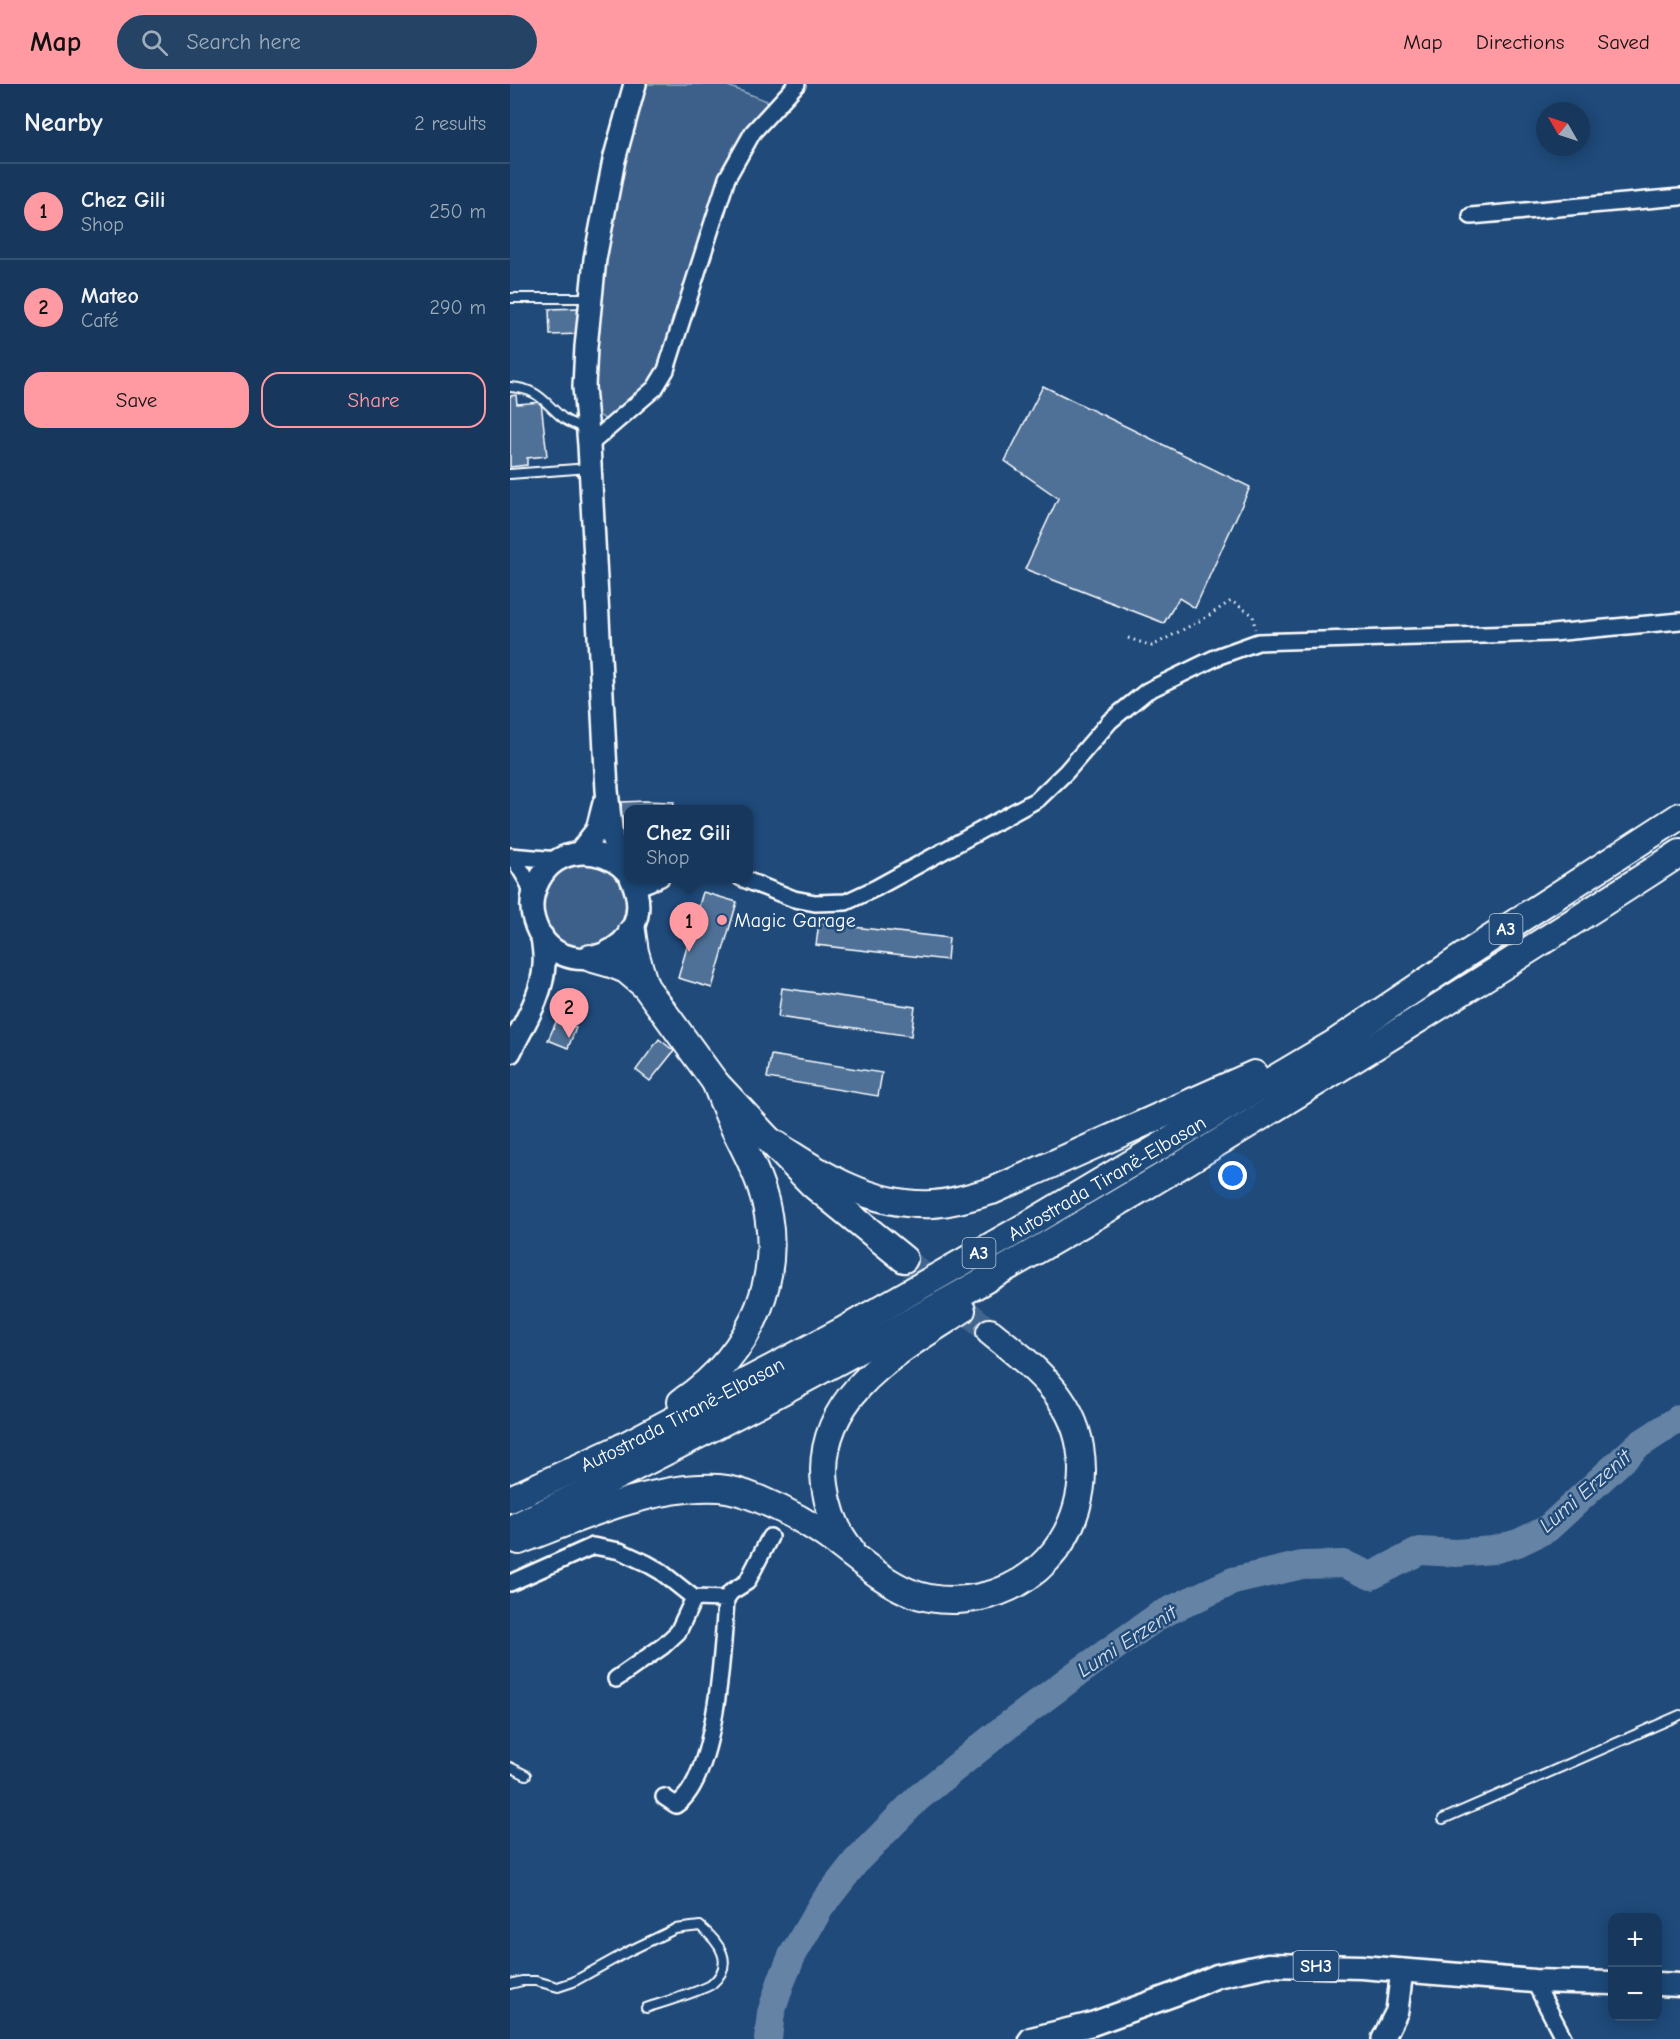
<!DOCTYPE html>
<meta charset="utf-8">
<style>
:root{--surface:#17385c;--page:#244365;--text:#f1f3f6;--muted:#9eacbb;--line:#365272;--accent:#ff9aa2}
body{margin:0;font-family:"Comic Neue",sans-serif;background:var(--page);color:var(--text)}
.controls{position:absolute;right:18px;bottom:18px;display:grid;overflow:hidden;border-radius:12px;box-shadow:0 3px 15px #0003}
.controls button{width:54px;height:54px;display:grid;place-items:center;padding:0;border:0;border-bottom:2px solid var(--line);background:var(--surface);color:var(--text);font:30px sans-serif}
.compass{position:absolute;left:1026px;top:18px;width:54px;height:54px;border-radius:50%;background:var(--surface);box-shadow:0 3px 15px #0003;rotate:309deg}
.you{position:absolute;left:723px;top:1092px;width:21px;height:21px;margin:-15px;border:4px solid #fff;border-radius:50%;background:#1a73e8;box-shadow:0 0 0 9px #1a73e833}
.badge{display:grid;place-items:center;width:39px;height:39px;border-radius:50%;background:var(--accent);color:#111;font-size:20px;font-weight:700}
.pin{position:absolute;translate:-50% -50px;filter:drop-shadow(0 2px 3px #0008)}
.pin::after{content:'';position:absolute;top:32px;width:21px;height:18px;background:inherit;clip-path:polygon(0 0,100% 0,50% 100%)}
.popup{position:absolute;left:114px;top:721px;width:129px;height:78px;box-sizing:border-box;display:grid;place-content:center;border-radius:12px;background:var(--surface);filter:drop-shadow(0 2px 4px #0005);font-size:20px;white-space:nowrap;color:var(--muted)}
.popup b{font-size:22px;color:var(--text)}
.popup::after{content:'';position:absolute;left:50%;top:100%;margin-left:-12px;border:12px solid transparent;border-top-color:var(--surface)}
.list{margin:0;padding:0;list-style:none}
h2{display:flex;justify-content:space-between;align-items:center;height:78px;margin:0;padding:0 24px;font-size:26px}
h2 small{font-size:20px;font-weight:400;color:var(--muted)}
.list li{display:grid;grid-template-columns:39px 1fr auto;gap:18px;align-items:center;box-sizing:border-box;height:96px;padding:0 24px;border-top:2px solid var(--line)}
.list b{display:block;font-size:22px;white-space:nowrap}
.list p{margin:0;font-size:20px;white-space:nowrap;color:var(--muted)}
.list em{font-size:20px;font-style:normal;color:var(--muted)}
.actions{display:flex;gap:12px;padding:18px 24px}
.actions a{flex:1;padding:14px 0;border:2px solid var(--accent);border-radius:18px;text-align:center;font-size:21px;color:var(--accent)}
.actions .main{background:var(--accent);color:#111}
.icon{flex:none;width:33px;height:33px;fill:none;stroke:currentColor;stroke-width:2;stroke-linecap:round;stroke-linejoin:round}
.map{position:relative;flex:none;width:1170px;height:1955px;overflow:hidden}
header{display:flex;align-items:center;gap:36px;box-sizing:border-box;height:84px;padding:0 30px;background:var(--accent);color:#111}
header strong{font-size:28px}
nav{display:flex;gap:33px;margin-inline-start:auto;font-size:21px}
.search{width:420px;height:54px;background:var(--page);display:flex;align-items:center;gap:15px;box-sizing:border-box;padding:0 21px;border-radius:33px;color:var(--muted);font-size:22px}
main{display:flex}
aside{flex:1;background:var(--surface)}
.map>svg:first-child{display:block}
.green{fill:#3c618b;stroke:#9eb0c5;stroke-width:1.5}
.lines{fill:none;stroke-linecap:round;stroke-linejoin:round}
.river{stroke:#6583a4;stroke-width:28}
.building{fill:#507197;stroke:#fff;stroke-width:1.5}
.highway-tunnel{stroke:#41658e;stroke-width:26;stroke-dasharray:26 13;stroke-linecap:butt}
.lane-casing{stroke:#fff;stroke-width:12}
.street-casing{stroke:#fff;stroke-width:20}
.secondary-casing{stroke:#fff;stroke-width:26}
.primary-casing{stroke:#fff;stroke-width:27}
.highway-casing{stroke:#fff;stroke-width:30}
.path{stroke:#fff;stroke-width:3;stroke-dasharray:1.5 4.5;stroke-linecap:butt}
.lane{stroke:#1f4a7a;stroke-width:8}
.street{stroke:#1f4a7a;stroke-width:15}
.secondary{stroke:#1f4a7a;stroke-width:21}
.primary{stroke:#1f4a7a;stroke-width:22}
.highway{stroke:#1f4a7a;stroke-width:26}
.poi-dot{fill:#ff9aa2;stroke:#1f4a7a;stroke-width:2}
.labels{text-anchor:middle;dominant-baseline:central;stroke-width:5;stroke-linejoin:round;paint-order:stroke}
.shield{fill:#1f4a7a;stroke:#bcc9d7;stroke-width:1.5}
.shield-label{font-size:18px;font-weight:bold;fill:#fff}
.poi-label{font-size:20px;fill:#fff;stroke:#1f4a7a;text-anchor:start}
.street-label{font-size:20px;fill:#fff;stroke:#1f4a7a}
.water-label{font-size:21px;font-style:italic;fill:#d8e0e8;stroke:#1f4a7a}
</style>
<header>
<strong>Map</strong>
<div class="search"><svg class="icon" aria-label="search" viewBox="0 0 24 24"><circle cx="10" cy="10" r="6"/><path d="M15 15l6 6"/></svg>Search here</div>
<nav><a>Map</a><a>Directions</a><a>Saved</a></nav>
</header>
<main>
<aside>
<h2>Nearby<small>2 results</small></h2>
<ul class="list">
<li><span class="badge">1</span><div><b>Chez Gili</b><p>Shop</p></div><em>250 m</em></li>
<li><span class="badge">2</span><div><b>Mateo</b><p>Café</p></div><em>290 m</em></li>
</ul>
<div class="actions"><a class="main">Save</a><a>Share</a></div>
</aside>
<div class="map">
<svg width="1170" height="1955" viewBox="0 0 1170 1955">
<rect width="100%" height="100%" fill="#1f4a7a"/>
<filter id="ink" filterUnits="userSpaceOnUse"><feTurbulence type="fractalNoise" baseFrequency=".0167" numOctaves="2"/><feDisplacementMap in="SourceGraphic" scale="12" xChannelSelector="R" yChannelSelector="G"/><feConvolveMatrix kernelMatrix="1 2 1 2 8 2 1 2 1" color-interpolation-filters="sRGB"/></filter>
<g filter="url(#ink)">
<path class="green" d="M134,0H213L262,19L237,46L214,84L151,277L140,298L112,326L96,336L88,330L85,317L86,258L107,94Z
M32 822a43 43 0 1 1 86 0a43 43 0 1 1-86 0Z"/>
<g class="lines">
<path class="river" d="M258,1955L261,1929L271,1898L282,1872L311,1822L347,1776L408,1714L492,1646L565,1591L650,1531L723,1497L792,1481L834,1480L861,1492L910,1467L946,1469L983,1466L1008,1459L1037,1445L1127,1362L1170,1334"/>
</g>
<path class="building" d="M69,224L70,250L40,251L39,225Z
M533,302L740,403L685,524L669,514L654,539L515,485L548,414L495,377Z
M6,311L7,320L31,318L37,372L17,374V381L0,383V312Z
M134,717L164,718L163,726H119V744H112L111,718Z
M193,808L227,818L202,904L168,894Z
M309,839L439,854L437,876L306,861Z
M272,904L405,923L401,952L268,933Z
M47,936L66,944L58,964L38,956Z
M149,955L164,967L140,997L126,986Z
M261,971L372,989L368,1012L257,994Z"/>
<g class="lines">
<path class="highway-tunnel" d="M394,1175L480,1248"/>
<g class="lane-casing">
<path id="lane" d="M0,214H79
M0,303C30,305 33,318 53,334C59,339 68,341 75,345
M0,390L79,384
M0,1683L16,1691
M933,1735L1170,1631
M0,1900L12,1897H26L48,1903L63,1898L119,1867L165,1845L190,1842C209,1858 226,1879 202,1900C195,1906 148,1920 136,1924"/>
</g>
<g class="street-casing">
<path id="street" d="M961,132L1170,113
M79,361L145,304L156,286L217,94L243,48L287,0
M0,772L48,776
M3,773L17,796L23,812
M231,794L284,815L305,819L336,818L366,804L528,715L556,688L600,637L637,607L709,572L748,558L1042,549L1170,537
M126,804L151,794
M0,1499L83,1462L110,1467L136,1479L150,1487L184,1514L216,1515L221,1508L237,1498L260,1453
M106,1595L153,1562L168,1548L184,1514
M154,1713L166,1721C207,1695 213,1561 216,1515
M1024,1897L1054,1955"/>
</g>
<g class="secondary-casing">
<path id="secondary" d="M70,768L87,746L94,719
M113,784L102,754L97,706L79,361L74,303L76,263L85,175L104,76L125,0
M115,786C90,761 46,763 29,796C22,809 20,823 24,836C45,909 156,868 121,794
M0,968C13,941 33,911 34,881C35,871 33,862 32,852
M873,1955L887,1927L892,1886"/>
</g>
<g class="primary-casing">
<path id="primary" d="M1148,1900L1170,1901
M521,1955L582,1940L665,1910L707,1892L758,1881L851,1883L1024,1897L1102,1899"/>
</g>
<g class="highway-casing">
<g id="highway">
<path d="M122,847L125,868L135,902"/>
<path d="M80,874L101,880L116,886L135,902L205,998L259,1056L303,1101L394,1175"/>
<path d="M259,1056C310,1089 359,1123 423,1120C443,1119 463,1112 482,1107L744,990"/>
<path d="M171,1318C243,1269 279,1188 251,1103C244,1082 234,1064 224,1044C217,1029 211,1013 205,998"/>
<path id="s1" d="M0,1415L108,1365L332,1247L514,1143L823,960L955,871L1170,732"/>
<path d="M0,1445C116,1389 231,1330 345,1268C538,1164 726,1049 912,933C998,879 1085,825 1170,769"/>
<path d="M9,1457C69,1434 144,1400 209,1404C222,1405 237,1410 249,1415C275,1426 301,1440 324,1457C372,1493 403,1527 470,1513C496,1508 519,1495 537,1476C565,1447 577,1403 570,1363C562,1311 518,1278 480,1248"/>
<path d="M340,1464C325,1446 318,1424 315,1401C304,1312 389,1267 452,1226"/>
</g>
</g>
<path class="path" d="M618,554L642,562L695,534L721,517L743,531L745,545"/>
<use href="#lane" class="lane"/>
<use href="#street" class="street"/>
<use href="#secondary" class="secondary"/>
<use href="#primary" class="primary"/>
<use href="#highway" class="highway"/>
</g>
</g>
<circle class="poi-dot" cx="212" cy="836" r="6"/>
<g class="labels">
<g class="shield">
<rect x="979.5" y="830" width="33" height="30" rx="4.5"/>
<rect x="452.5" y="1154" width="33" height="30" rx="4.5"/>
<rect x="783.5" y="1867" width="45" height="30" rx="4.5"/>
</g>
<g class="shield-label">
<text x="996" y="845">A3</text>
<text x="469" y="1169">A3</text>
<text x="806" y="1882">SH3</text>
</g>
<g class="poi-label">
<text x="224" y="836">Magic Garage</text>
</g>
<g class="street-label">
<text stroke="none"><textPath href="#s1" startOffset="678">Autostrada Tiranë-Elbasan</textPath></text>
<text stroke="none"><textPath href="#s1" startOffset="192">Autostrada Tiranë-Elbasan</textPath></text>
</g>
<g class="water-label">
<text transform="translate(1075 1407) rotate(-41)">Lumi Erzenit</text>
<text transform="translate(617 1557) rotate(-33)">Lumi Erzenit</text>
</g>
</g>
</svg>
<div class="controls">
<button>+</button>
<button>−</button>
</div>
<svg class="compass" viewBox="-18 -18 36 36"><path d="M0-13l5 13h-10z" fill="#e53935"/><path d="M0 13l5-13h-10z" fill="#9eacbb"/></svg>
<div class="you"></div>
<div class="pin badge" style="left:179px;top:868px">1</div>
<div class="popup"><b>Chez Gili</b>Shop</div>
<div class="pin badge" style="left:59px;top:954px">2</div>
</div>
</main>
